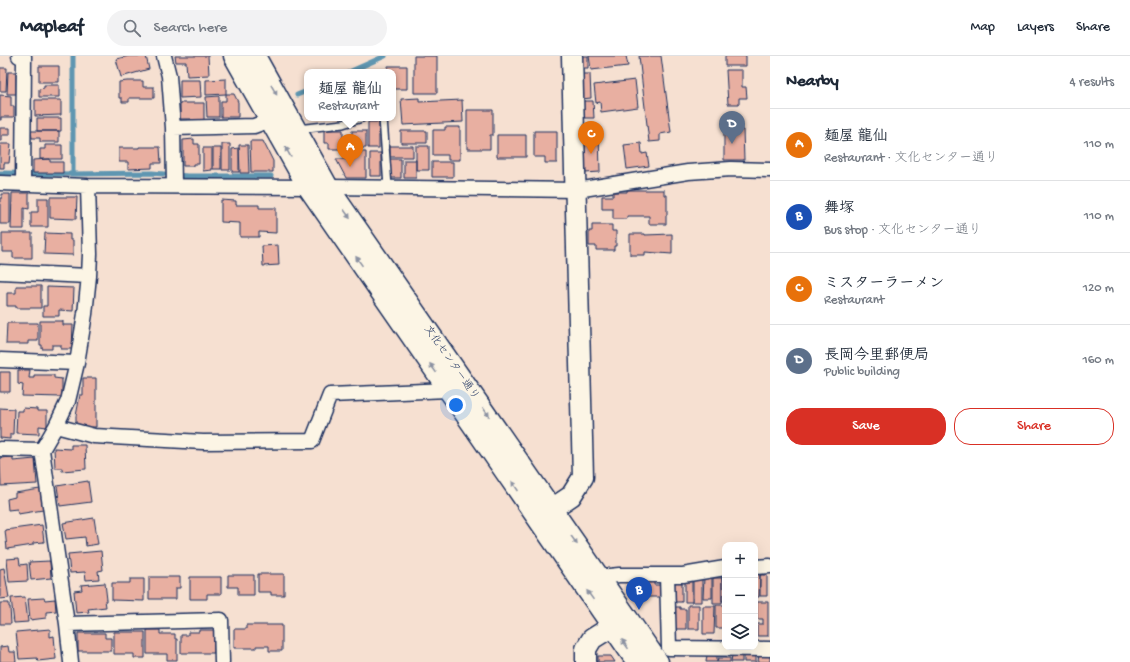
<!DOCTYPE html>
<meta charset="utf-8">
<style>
:root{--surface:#fff;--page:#f2f2f3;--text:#1f2937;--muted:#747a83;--line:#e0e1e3;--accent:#d93025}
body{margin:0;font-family:"Gochi Hand","Klee One",sans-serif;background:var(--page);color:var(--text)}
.controls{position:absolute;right:12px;bottom:12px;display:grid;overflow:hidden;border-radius:8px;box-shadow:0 4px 16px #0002}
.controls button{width:36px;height:36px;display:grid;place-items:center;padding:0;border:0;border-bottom:1px solid var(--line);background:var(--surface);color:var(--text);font:20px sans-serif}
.you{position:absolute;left:456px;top:349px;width:14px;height:14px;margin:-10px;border:3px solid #fff;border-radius:50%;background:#1a73e8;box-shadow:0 0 0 6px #1a73e833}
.badge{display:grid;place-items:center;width:26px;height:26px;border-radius:50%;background:var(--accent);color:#fff;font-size:13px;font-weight:700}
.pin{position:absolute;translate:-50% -33px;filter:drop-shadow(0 1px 2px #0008)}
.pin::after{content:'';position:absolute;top:21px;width:14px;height:12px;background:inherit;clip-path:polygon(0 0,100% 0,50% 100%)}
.popup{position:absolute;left:304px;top:13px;width:92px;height:52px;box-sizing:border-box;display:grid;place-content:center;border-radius:8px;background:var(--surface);filter:drop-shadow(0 1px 3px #0005);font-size:13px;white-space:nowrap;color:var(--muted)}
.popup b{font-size:15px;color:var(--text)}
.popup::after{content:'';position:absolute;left:50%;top:100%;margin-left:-8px;border:8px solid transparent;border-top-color:var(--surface)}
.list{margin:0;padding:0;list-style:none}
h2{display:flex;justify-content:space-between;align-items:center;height:52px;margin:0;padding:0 16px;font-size:17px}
h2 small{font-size:13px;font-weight:400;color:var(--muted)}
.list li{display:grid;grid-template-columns:26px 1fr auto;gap:12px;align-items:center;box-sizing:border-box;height:72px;padding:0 16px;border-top:1px solid var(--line)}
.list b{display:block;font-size:15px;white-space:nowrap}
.list p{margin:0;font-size:13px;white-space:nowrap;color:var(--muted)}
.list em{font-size:13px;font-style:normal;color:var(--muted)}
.actions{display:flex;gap:8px;padding:12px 16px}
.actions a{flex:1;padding:9px 0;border:1px solid var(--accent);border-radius:16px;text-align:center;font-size:14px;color:var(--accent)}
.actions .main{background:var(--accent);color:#fff}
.icon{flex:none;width:22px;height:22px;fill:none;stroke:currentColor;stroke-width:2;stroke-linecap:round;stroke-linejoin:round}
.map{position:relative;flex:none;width:770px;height:606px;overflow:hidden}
header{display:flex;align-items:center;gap:24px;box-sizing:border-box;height:56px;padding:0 20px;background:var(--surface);border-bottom:1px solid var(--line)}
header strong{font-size:19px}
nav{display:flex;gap:22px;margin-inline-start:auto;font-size:14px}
.search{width:280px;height:36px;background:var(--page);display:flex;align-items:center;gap:10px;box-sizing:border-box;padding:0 14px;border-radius:22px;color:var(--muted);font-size:15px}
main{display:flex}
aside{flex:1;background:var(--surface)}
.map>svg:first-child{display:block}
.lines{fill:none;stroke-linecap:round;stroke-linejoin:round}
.stream{stroke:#5f96b1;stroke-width:5}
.building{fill:#e8afa1;stroke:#1b2f5e}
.lane-casing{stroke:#1b2f5e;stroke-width:10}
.street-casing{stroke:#1b2f5e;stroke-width:17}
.secondary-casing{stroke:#1b2f5e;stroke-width:23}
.lane{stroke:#fcf5e5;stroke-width:7}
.street{stroke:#fcf5e5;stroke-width:14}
.secondary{stroke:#fcf5e5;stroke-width:20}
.oneway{fill:#8c92a2}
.labels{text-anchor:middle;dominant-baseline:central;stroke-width:3.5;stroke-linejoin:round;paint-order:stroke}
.street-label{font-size:11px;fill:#1b2f5e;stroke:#fcf5e5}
</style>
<header>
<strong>Mapleaf</strong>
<div class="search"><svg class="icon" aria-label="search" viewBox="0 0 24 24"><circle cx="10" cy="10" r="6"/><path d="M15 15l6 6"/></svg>Search here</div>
<nav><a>Map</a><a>Layers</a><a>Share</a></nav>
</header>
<main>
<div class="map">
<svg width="770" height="606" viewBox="0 0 770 606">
<rect width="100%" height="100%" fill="#f6e0d1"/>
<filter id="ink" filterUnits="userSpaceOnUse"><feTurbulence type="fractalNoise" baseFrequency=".025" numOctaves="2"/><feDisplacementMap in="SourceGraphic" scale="8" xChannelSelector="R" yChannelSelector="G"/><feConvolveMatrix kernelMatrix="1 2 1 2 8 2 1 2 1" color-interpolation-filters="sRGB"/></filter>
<g filter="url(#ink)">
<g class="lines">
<path class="stream" d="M73,0V118
M349,16L385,0
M297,39L307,35
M0,117L73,118L152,117L187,120H271"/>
</g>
<path class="building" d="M129,0H146L149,13L121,21L116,3Z
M175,0H208L209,19L187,20L186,6H176Z
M414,0H437V37H414Z
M581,0H588V12H582Z
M589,0H626L628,10L591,14Z
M639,0H661L671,76L660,78V85L649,86Z
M725,0H746V10H725Z
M39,10H59V26H39Z
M388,10H407V33H393V16H388Z
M0,12H7L6,35H0Z
M726,14H742V31H746L747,42H739V48H728Z
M8,16H16V38H7Z
M581,18H590L591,42L582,43Z
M226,23V38L206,39V24Z
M180,24H200L201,41L180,42Z
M635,24L638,51L601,56L600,46L596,47L594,29Z
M127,25H143V31H154V42H129V46H122V42H119V26Z
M44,29H59V41H39V33L44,32Z
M226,38H234L238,46V61H221V45H226Z
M0,39L11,40V50H14V61H1V64H0Z
M219,40V61H207L206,41Z
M419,42V46L462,44L463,66L403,69L401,43Z
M35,44H61V59L35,60Z
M583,45H593L594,62H583Z
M180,47H204V67H191V63H180Z
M467,54H493V79H490V93H467Z
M37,62H61V75H37Z
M724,65H741V74H743L744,104H724Z
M368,66H379V92H368Z
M445,71H460V104H448V99H433V74H445Z
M0,72H10V79H2V85H0Z
M324,74H343V93H329V87H324Z
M31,75H59V86H40V82H32Z
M352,75H366V92H346V79H352Z
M401,75H427V87H401Z
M534,75H557V107H545V101H534Z
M599,77L600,116L585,117L584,78Z
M497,79H526V101H497Z
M194,83V88H199V108H193V110H183V84Z
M250,85H263L273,105V116H251Z
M641,87L642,98L647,97L649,110L627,113L624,89Z
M0,88H11L9,107H4V112H0Z
M222,88H230V114H222Z
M45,89H62V103H40V93H45Z
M239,89H248L249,117H240Z
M390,90H413V101H390Z
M416,90H429V114H416Z
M139,91H160L161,107H152V112L128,113V106H119V92H139Z
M203,92H212V114L203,115Z
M213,92H221V113H213Z
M239,92V116H232V93Z
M346,96H366V122H346L336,103H346Z
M370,97H381V120H370Z
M50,103V106H63V117H33V104Z
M390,103H401V122H390Z
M404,104H416V122H404Z
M432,106H453V121H432Z
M627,134H664V139H667V159H666V168H649V160H627V163H613V153H602V140H613V136H627Z
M12,137H29V153L24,152V173H11Z
M2,138H10V168H0V142H2Z
M50,141H77L76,163L50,162Z
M38,142H48V171H31V156H38Z
M221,144L236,145V149H259V152H276V177L259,176V181H240V167L221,166Z
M592,169H612V175H616V190H614V194H596V190H589V175H592Z
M2,177H32V202H13V196H2Z
M45,177L70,178V184H73V199L44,198Z
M630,178H645V179L672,178V198L645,196V199H630Z
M278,189L279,209L263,210L262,190Z
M16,230H41V252H16V250H7V237H16Z
M47,231L74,232L73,255L59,254V260H43V250H47Z
M40,265H63V269H73L72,293H61V289H52V293H42V289H40Z
M7,267H38V285H28V288H6Z
M18,314H30L29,322H34V319H54V322L62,323V341L22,340L23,329L18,328Z
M0,316H10V336H0Z
M83,322H96V371H76V360L80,339H83Z
M0,352L14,353L13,378H10V383L0,382Z
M23,352L37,353V355H47V371L39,370V378L16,377L17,355H23Z
M71,389H85L86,413L62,415V412H55L54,392L71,393Z
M13,401V405L35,403L37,428L1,430L0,402Z
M88,425L91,446L60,450L57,430Z
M40,433L43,454L18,458L17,453L8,454L7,443L15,441V437Z
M94,462L98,488L86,490L85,481L66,483L63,467Z
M42,469L44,486L33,487V489L7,493L5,474Z
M101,495L103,514L98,515L99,523L86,524L85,516L70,517L68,498Z
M19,502L20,509L27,508L28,525L9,526L7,503Z
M50,505L51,522L31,524L29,506Z
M4,512L9,542L0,543V513Z
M258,518H284V539H271V536H258Z
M755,518H760L759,541H755Z
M228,519H254V539H238V531H228Z
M760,519H767V540H760Z
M149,521H180V532H176V543H149Z
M190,521H221V538H207V543H190Z
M693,521H702V546H693Z
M722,521H725V545H722Z
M704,522H712V542H703Z
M713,522H722V547H713Z
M130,523H144V545L112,544V527H130Z
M673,523H682V546H673Z
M685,523H692V546H685Z
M635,526H654V529H662V541H640V538H635Z
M105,527L107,544H105L106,551L88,553L89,556L76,557L74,535L82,534L81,529Z
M25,541L28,566L14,567L11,542Z
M44,542L45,544L55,543L56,555L46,556V562L30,564L28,543Z
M757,546H768V580H757V568H763V563H757Z
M0,547H9V551H10L11,568H0Z
M688,549H699V573H688Z
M716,549H725V572H716Z
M703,550H715L714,578H703Z
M674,551H680V553H686V573H675V557H674Z
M246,569H282V595H269V590H256V592H234V573H246Z
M50,573V581L54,580L56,603L38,605L37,602L19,603L16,576Z
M147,574H160V578H175V583H177V604H167V598H147Z
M199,574H214V597H181V579H188V576H199Z
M114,576H145V602H134V598H114Z
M78,577H105V582H111V595H78Z
M8,590L9,596H15L16,606H0V591Z
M744,597H756V606H744Z
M759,598H770V606H758Z
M707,599H717V606H706Z
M732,599H742V606H731Z
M598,600H611L615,606H598Z
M718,602H730V606H717Z"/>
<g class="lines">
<g class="lane-casing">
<path id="lane" d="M383,62L388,131
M297,73L343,68L362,62"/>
</g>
<g class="street-casing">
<path id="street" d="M19,0H24L23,128
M164,0L169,20L173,72
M0,127L88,130L328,131L577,134L688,116L731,113L770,114
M174,129L173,72L254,70L270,64
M0,216L89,220
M0,304L77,307
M56,370L94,380L203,386L312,385L330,339L448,334
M0,393L42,394
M755,511L770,510
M667,519L669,592L770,593
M600,521L619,519H683L725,512
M67,568L221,564L222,606
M71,606L67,568L42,394L56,370L68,345L77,307L85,258L89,220L90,198L88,130"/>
</g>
<g class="secondary-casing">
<path id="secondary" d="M234,0L308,131L637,606
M255,0L328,131L658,606
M541,460L571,440L583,421L572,0
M586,606V593L592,583L624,563"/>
</g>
<use href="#lane" class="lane"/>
<use href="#street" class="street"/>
<use href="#secondary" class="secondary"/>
</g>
<defs><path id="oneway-solid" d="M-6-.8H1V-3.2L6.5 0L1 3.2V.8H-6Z"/></defs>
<g class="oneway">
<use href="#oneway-solid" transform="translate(274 34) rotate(60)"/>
<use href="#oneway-solid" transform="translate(288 96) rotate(-119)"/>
<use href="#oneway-solid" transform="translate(347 158) rotate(55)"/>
<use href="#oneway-solid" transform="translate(359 205) rotate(-125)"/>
<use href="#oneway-solid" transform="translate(433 312) rotate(-125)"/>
<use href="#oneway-solid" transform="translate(486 356) rotate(55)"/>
<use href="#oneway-solid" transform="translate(515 430) rotate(-124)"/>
<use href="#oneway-solid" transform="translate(574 484) rotate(55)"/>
<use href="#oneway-solid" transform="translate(590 539) rotate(-125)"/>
<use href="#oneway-solid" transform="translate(625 588) rotate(-125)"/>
</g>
</g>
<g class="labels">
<g class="street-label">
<text transform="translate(451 307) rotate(55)">文化センター通り</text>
</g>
</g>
</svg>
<div class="controls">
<button>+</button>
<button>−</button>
<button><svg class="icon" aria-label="layers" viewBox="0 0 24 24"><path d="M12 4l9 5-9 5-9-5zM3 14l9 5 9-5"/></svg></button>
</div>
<div class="you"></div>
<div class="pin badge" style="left:350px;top:111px;background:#e8710a">A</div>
<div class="popup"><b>麺屋 龍仙</b>Restaurant</div>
<div class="pin badge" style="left:639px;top:554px;background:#1a4fb4">B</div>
<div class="pin badge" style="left:591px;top:98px;background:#e8710a">C</div>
<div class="pin badge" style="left:732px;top:88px;background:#5c6f8a">D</div>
</div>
<aside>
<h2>Nearby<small>4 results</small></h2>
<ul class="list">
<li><span class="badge" style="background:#e8710a">A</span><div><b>麺屋 龍仙</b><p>Restaurant · 文化センター通り</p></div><em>110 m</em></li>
<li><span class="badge" style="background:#1a4fb4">B</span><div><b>舞塚</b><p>Bus stop · 文化センター通り</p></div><em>110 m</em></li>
<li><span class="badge" style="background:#e8710a">C</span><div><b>ミスターラーメン</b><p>Restaurant</p></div><em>120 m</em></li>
<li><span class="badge" style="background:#5c6f8a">D</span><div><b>長岡今里郵便局</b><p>Public building</p></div><em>160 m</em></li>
</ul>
<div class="actions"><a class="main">Save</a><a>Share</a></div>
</aside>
</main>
